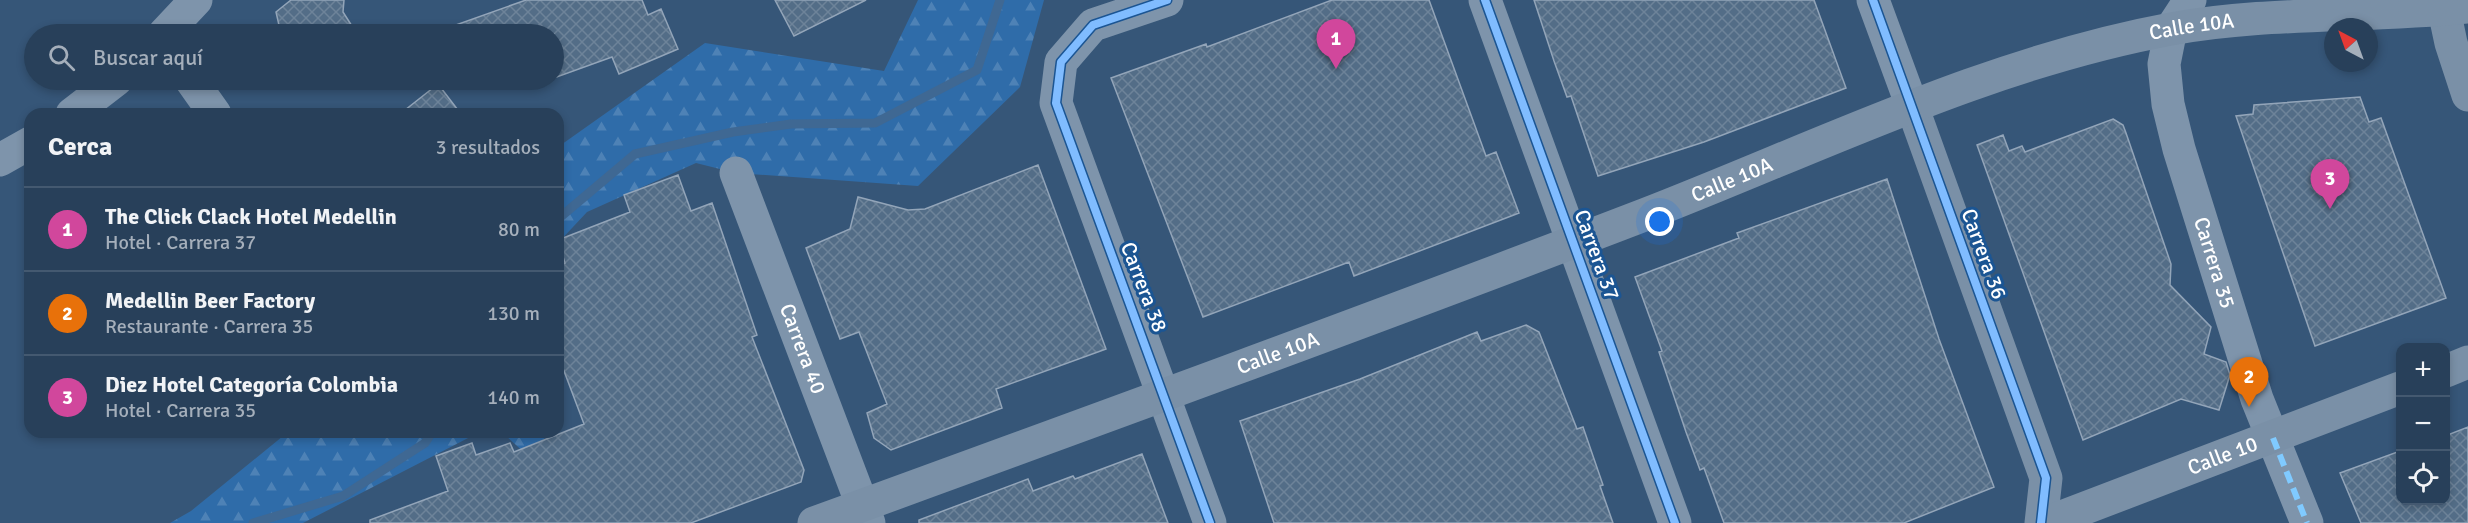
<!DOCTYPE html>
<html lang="es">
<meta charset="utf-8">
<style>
:root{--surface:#28405a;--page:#304760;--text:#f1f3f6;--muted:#a5afbb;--line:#445970;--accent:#b9c4d0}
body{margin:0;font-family:Signika,sans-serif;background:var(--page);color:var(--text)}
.controls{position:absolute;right:18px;bottom:18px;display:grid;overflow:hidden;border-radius:12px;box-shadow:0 3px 9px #0003}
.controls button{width:54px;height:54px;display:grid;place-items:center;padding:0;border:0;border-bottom:2px solid var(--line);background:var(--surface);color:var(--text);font:30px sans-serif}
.compass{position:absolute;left:2324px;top:18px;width:54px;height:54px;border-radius:50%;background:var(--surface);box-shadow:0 3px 9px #0003;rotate:319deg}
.you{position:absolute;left:1660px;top:222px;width:21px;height:21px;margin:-15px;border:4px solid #fff;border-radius:50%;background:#1a73e8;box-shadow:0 0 0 9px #1a73e833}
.badge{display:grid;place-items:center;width:39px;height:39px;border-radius:50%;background:var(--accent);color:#fff;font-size:20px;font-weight:700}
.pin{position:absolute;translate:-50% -50px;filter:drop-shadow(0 2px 3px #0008)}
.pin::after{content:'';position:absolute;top:32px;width:21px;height:18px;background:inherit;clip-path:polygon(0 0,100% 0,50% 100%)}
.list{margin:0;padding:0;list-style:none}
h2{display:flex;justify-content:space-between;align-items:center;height:78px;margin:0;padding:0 24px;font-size:26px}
h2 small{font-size:20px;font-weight:400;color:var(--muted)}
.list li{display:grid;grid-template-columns:39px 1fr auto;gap:18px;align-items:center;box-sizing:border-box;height:84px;padding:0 24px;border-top:2px solid var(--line)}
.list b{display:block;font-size:22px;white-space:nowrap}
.list p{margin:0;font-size:20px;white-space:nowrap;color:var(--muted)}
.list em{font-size:20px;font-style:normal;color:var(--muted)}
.icon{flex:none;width:33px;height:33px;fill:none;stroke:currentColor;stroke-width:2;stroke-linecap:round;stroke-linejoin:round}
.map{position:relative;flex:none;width:2468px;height:523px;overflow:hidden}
.search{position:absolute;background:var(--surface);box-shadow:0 3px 9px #0003;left:24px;top:24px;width:540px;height:66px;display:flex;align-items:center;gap:15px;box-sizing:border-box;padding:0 21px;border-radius:33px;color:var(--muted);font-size:22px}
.panel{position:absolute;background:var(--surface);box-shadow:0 3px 9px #0003;left:24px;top:108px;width:540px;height:330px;border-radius:18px}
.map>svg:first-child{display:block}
.forest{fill:url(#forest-firs)}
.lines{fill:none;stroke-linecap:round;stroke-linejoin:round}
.stream{stroke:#3f6893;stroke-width:9}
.building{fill:url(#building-cross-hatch);stroke:#93a5b9;stroke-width:1.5}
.street{stroke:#7e94ab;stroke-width:33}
.secondary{stroke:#7a90a7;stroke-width:33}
.quiet{stroke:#80caff;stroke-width:6;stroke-dasharray:12 6;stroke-linecap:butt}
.cycleway-casing{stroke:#1b5593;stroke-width:11}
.cycleway{stroke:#80bcff;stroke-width:8}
.labels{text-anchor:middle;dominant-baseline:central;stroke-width:6;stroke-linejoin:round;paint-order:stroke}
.street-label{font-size:21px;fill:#fff;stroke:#1b5593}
</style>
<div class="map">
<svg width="2468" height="523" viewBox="0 0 2468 523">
<defs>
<pattern id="forest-firs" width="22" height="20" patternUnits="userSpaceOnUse" patternTransform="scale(1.5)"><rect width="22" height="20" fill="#2f6ca9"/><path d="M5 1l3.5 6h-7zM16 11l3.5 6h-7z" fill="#4e82b6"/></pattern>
<pattern id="building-cross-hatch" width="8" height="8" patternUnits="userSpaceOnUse" patternTransform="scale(1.5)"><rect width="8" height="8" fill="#536d87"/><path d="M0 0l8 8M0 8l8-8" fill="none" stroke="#6d8399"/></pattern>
</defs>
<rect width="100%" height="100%" fill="#365678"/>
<path class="forest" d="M918,0H1044L1020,87L918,186L736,173L696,163L587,212L558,243V147L705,43L884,71Z
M288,432H550L543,440L539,454L527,455L506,436H472L303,523H170L191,511Z"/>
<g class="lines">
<path class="stream" d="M558,219L635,154L733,132L791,124L875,123L977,70L1000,0
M253,523L343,496L425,443L432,432"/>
</g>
<path class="building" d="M291,0H344L343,12L357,34H281L276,12Z
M526,0H642L648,15L661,9L678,49L619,74L612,57L554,78V34H440L439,31Z
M775,0H866L794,36Z
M1332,0H1429L1486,156L1496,152L1519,213L1354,276L1349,262L1203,317L1111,78L1206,44L1207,47Z
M1534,0H1814L1846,88L1704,142L1598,176L1571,96L1567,97L1554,61Z
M438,84L461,114H400Z
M2360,97L2369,122L2381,118L2446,298L2315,346L2236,116L2253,114L2254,105Z
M2113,119L2123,125L2126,133L2171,264L2170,285L2211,327L2204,354L2226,362L2230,375L2219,410L2181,399L2083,440L1977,145L2003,135L2009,151L2022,146L2025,152Z
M1038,165L1106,349L996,389L1002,408L891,450L874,438L867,413L887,404L859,332L840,339L806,248L850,229L858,197L908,210L925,209Z
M678,175L691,211L712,203L757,335L752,337L804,470L801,482L691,523H370V520L448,491L436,456L472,443L476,455L510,443L514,452L584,424L558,355V266L565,263L558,240L630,212L624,195Z
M1887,179L1939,339L1994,487L1904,523H1724L1704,468L1700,470L1686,432L1659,352L1662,351L1635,277L1739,238L1737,233Z
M1526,325L1539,332L1577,429L1583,427L1603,485L1600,486L1613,523H1274L1240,421L1360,379L1477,332L1481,341Z
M2468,427V523H2361L2340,473L2400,451V501H2445V436Z
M1142,454L1168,523H919V520L1028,479L1033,491L1073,476L1075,479Z"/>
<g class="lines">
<g class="street">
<path d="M1167,0L1093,25L1061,62L1056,103L1210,523"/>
<path d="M1485,0L1675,523"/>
<path d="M1873,0L1912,106"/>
<path id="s1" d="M2190,0L2171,29L2164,64L2168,104L2179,149L2257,399L2307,523"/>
<path d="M164,34L196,0"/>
<path d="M191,80L215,114"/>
<path d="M72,114L116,80"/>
<path d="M0,160L30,143"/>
<path id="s2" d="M736,173L869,523"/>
</g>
<g class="secondary">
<path d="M2444,10L2451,43L2468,95"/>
<path d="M1912,106L2046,478L2041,523"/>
<path d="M2446,371L2468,362"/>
<path id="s3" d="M814,523C1091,422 1368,321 1644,215C1817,148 1987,63 2171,29C2269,11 2369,18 2468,7"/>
<path id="s4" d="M2046,523L2400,388"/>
</g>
<path class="quiet" d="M2273,438L2307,523"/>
<g class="cycleway-casing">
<path id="cycleway" d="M1167,0L1093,25L1061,62L1056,103L1210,523
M1485,0L1675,523
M1873,0L2046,478L2041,523"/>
</g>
<use href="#cycleway" class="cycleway"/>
</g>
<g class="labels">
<g class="street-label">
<text stroke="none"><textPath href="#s3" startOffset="1466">Calle 10A</textPath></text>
<text stroke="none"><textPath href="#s3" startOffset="980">Calle 10A</textPath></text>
<text transform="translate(1984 254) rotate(70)">Carrera 36</text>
<text transform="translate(1597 255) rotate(70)">Carrera 37</text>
<text stroke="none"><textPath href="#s1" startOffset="276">Carrera 35</textPath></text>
<text transform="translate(1144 287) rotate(69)">Carrera 38</text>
<text stroke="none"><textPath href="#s2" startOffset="188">Carrera 40</textPath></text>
<text stroke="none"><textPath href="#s3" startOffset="494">Calle 10A</textPath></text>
<text stroke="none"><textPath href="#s4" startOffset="189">Calle 10</textPath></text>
</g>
</g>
</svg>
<div class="controls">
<button>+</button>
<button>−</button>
<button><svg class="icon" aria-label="locate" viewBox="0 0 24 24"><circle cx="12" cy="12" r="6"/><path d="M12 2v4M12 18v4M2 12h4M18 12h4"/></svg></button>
</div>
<svg class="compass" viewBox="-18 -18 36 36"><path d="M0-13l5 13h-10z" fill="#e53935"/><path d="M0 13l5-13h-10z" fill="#a5afbb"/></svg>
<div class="you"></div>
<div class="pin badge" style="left:1336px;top:69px;background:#d1479c">1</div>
<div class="pin badge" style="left:2249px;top:407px;background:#e8710a">2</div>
<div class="pin badge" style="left:2330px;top:209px;background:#d1479c">3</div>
<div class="search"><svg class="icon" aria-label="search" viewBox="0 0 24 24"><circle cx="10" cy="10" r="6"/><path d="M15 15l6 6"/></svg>Buscar aquí</div>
<section class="panel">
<h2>Cerca<small>3 resultados</small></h2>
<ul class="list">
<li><span class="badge" style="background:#d1479c">1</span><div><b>The Click Clack Hotel Medellin</b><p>Hotel · Carrera 37</p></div><em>80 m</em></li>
<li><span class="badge" style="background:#e8710a">2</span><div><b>Medellin Beer Factory</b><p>Restaurante · Carrera 35</p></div><em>130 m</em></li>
<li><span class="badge" style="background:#d1479c">3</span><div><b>Diez Hotel Categoría Colombia</b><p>Hotel · Carrera 35</p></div><em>140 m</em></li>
</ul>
</section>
</div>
